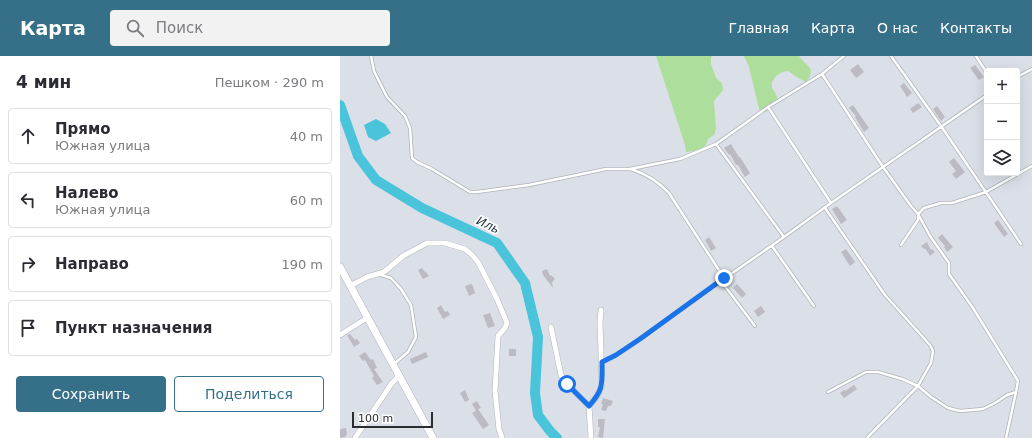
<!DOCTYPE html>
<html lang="ru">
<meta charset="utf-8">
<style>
:root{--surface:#fff;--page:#f2f2f3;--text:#2b2b33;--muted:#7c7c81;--line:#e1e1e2;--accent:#356f88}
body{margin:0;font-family:"DejaVu Sans",sans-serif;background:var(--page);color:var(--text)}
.controls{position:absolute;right:12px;top:12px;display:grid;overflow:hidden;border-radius:4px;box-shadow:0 4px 16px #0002}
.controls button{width:36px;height:36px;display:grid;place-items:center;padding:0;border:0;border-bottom:1px solid var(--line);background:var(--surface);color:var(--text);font:20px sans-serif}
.scale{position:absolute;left:12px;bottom:10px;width:81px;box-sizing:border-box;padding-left:4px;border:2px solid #2a2c2f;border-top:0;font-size:11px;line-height:14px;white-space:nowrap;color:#2a2c2f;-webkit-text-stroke:3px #fff;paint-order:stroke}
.stop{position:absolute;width:12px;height:12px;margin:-9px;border:3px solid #1a73e8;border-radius:50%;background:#fff}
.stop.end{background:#1a73e8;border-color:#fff;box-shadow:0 1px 4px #0008}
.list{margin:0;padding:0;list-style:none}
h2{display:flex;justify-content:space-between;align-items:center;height:52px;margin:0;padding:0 16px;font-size:17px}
h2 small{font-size:13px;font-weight:400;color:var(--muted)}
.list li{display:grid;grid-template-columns:26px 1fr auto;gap:12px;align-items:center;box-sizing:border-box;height:56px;margin:0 8px 8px;padding:0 8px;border:1px solid var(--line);border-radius:4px}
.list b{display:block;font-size:15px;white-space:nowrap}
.list p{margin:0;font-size:13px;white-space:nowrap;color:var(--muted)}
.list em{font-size:13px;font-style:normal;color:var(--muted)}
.actions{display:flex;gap:8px;padding:12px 16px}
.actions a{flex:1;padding:9px 0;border:1px solid var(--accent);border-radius:4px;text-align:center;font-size:14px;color:var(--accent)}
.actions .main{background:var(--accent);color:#fff}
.icon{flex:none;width:22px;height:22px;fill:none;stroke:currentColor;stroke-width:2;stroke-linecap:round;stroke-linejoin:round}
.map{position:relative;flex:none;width:692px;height:382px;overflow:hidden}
header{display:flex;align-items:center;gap:24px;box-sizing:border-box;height:56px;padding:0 20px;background:var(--accent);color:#fff}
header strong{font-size:19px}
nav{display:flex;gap:22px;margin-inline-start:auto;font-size:14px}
.search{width:280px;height:36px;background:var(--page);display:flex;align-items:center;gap:10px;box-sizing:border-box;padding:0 14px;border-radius:4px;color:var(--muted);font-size:15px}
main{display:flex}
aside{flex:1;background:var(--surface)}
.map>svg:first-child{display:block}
.green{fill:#aede9c}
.water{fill:#49c4db}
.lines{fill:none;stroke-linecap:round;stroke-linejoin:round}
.river{stroke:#49c4db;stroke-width:10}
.building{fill:#bcbac2}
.lane-casing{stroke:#aeb3bb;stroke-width:4}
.street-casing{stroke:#aeb3bb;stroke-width:6}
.secondary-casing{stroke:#aeb3bb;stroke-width:8}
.lane{stroke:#fff;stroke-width:2.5}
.street{stroke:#fff;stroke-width:5}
.secondary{stroke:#fff;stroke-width:7}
.route{stroke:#1a73e8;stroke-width:5}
.labels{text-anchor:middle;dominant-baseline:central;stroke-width:3.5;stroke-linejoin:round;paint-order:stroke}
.water-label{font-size:12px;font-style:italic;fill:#1c3136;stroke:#fff}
</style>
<header>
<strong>Карта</strong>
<div class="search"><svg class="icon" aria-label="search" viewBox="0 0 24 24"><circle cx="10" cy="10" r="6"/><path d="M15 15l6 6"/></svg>Поиск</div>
<nav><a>Главная</a><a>Карта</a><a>О нас</a><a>Контакты</a></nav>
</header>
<main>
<aside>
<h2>4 мин<small>Пешком · 290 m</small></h2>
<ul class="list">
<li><svg class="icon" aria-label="ahead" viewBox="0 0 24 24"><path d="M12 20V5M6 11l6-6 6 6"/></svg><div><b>Прямо</b><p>Южная улица</p></div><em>40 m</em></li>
<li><svg class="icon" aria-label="left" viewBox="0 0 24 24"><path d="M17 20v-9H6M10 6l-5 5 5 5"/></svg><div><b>Налево</b><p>Южная улица</p></div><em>60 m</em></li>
<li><svg class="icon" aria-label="right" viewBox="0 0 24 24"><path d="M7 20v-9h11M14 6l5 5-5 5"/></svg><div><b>Направо</b></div><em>190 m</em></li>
<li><svg class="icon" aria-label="arrive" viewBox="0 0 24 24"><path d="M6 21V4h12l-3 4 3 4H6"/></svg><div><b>Пункт назначения</b></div></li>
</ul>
<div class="actions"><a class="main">Сохранить</a><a>Поделиться</a></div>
</aside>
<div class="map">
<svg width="692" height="382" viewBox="0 0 692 382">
<rect width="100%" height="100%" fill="#dbe0e8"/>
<path class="green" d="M316,0H373L371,1V8L376,22L382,27L383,34L374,45L376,73L374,79L368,83L366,89L360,94L346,96L345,89Z
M404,0H459C463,6 468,8 471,14L470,21L466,26L460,23L448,15L442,16L436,20L432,26V32L436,38L438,44L426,56L420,57L409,11Z"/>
<path class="water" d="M36,63L45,68L51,77L36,85L28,81L24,69Z"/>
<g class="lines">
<path class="river" d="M0,49L18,100L36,124L82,152L157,187L185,227L198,281L195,337L198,359L210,375L217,382"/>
</g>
<path class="building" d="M518,8L524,16L516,22L510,14Z
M635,9L644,21L639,24L630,12Z
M564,27L572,37L567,41L564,36L560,30Z
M578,47L582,51L573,57L570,53Z
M513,49L529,72L524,76L515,61L516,60L509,52Z
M597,50L605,61L601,65L593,53Z
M391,88L399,101H400L410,117L405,121L398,109H396L390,98L389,99L384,92Z
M614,102L625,116L616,123L612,118L616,115L609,106Z
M497,150L507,164L501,168L492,153Z
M658,164L668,178L664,181L654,167Z
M602,178L613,191L607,196L604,191L605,190L598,182Z
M369,181L376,192L371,195L365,184Z
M587,186L591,194L592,193L595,196L590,200L585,192L584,193L581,190Z
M506,193L515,206L510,210L501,196Z
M82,212L85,216H86L89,220L83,223L78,214Z
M207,213L210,220L211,219L215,223L212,226L213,232L203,219L202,215Z
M132,228L135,237L129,240L125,230Z
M397,228L406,238L402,242L393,232Z
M101,249L105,256L108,255L110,259L103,263L97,252Z
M421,250L425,256L418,261L414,255Z
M150,257L155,270L148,272L143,259Z
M10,278L15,284L17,283L20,287L14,291L7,279Z
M169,293H176V300H169Z
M25,296L31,304L33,303L37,312L34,313L43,326L37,329L32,322L34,320L25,304L23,305L19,300Z
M86,296L88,301L72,308L70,303Z
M514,329L517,333L504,342L500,337L504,334L505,335Z
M125,334L129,344L125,346L120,337Z
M263,342L273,345L271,350H268L266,355L261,354L263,348H261Z
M137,345L141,352L138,353L149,369L143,373L132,357L136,355L132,348Z
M258,363H265L263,382L258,381L260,371H258Z
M6,372L7,378L5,381L0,382V373Z"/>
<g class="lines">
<g class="lane-casing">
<path id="lane" d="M31,0L34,15L47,41L65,60L70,72L72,102L77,106L92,113L130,136H137L189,129L266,113H290L340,103L376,88L428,51L482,18L504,0
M551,0L601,70L681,188
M636,0L647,17
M482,18L543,111L571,150L578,158L590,180L609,207V218L633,252L678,325L676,336L666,382
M677,21L692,13
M428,51L491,147
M376,88L444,181
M291,113C306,118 318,125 329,137L384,222
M485,152L545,239L590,289L593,295L591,307L578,330L527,382
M561,189L578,164V158L584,152L601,147H612L646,136L692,110
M432,190L474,250
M41,219L51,222L61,233L71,249L76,281L68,296L54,308
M381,225L415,270
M262,306L276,299L299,283L381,225L444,181L491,147L647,39
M488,336L526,316H538L562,323L578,330L591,341L608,352L620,355L643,353L655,347L667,339L676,336"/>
</g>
<g class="street-casing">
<path id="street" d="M10,230L27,221L44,216L63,200L87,187H105L125,193L132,199L138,206L157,243L167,267L165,272L158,280L155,335L159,373L162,382
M211,271L221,319L227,328L249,350L251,382
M0,279L27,262
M249,350L257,340L262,329L260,266L261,254
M15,382L52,327L59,320"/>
</g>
<g class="secondary-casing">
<path id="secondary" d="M0,211L93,382"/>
</g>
<use href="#lane" class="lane"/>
<use href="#street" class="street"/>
<use href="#secondary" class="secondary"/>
</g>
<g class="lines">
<path class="route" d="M227,328L249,350C264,333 262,328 262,306L276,299L300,283L384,222"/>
</g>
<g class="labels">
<g class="water-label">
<text transform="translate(148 169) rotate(26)">Иль</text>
</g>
</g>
</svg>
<div class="controls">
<button>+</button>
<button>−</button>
<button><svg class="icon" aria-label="layers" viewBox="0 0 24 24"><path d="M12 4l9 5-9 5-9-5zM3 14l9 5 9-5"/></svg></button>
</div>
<div class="scale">100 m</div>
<div class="stop" style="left:227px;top:328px"></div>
<div class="stop end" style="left:384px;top:222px"></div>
</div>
</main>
